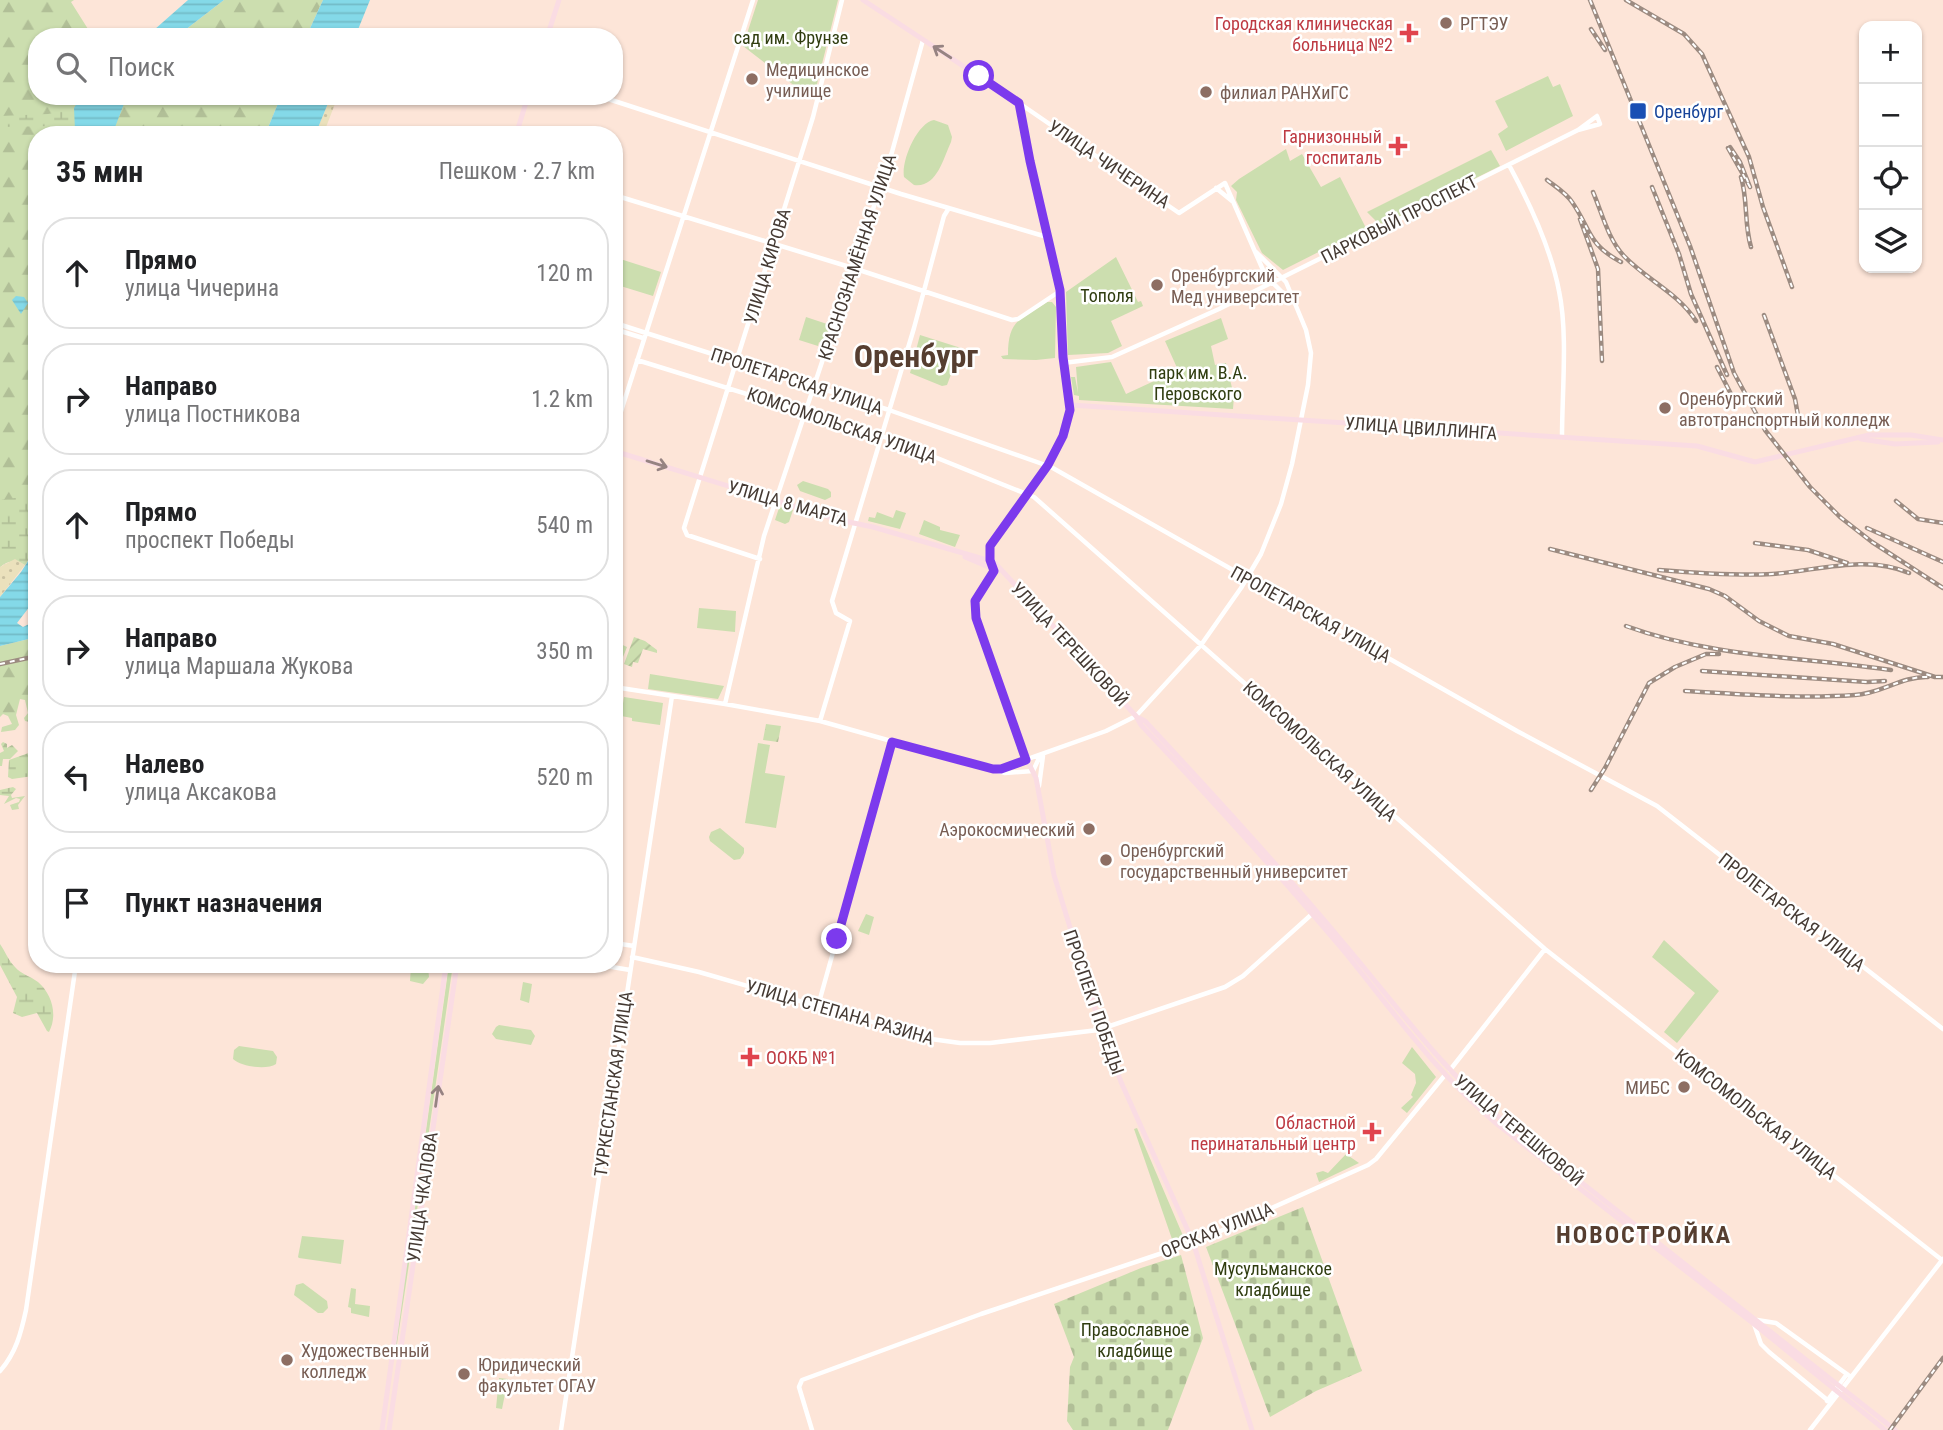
<!DOCTYPE html>
<html lang="ru">
<meta charset="utf-8">
<style>
:root{--surface:#fff;--page:#f2f2f2;--text:#202124;--muted:#757577;--line:#e0e0e0}
body{margin:0;font-family:"Roboto Condensed",sans-serif;background:var(--page);color:var(--text)}
.controls{position:absolute;right:21px;top:21px;display:grid;overflow:hidden;border-radius:14px;box-shadow:0 2px 5px #0004}
.controls button{width:63px;height:63px;display:grid;place-items:center;padding:0;border:0;border-bottom:2px solid var(--line);background:var(--surface);color:var(--text);font:35px sans-serif}
.stop{position:absolute;width:21px;height:21px;margin:-16px;border:5px solid #7c3aed;border-radius:50%;background:#fff}
.stop.end{background:#7c3aed;border-color:#fff;box-shadow:0 2px 7px #0008}
.list{margin:0;padding:0;list-style:none}
h2{display:flex;justify-content:space-between;align-items:center;height:91px;margin:0;padding:0 28px;font-size:30px}
h2 small{font-size:23px;font-weight:400;color:var(--muted)}
.list li{display:grid;grid-template-columns:46px 1fr auto;gap:21px;align-items:center;box-sizing:border-box;height:112px;margin:0 14px 14px;padding:0 14px;border:2px solid var(--line);border-radius:28px}
.list b{display:block;font-size:26px;white-space:nowrap}
.list p{margin:0;font-size:23px;white-space:nowrap;color:var(--muted)}
.list em{font-size:23px;font-style:normal;color:var(--muted)}
.icon{flex:none;width:38px;height:38px;fill:none;stroke:currentColor;stroke-width:2;stroke-linecap:round;stroke-linejoin:round}
.map{position:relative;flex:none;width:1943px;height:1430px;overflow:hidden}
.search{position:absolute;background:var(--surface);box-shadow:0 2px 5px #0004;left:28px;top:28px;width:595px;height:77px;display:flex;align-items:center;gap:18px;box-sizing:border-box;padding:0 24px;border-radius:28px;color:var(--muted);font-size:26px}
.panel{position:absolute;background:var(--surface);box-shadow:0 2px 5px #0004;left:28px;top:126px;width:595px;height:847px;border-radius:28px}
.map>svg:first-child{display:block}
.green{fill:#ccdeaf}
.forest{fill:url(#forest-firs)}
.wetland{fill:url(#wetland-marsh)}
.sand{fill:url(#sand-dots)}
.cemetery{fill:url(#cemetery-stones)}
.garden{fill:url(#garden-furrows)}
.water{fill:url(#water-rules)}
.lines{fill:none;stroke-linecap:round;stroke-linejoin:round}
.secondary{stroke:#fff;stroke-width:4.5}
.primary{stroke:#fadce3;stroke-width:5}
.rail-casing{stroke:#9c8b81;stroke-width:4.5}
.rail{stroke:#fff;stroke-width:2;stroke-dasharray:5;stroke-linecap:butt}
.oneway{stroke:#968382}
.route{stroke:#7c3aed;stroke-width:9}
.education-dot{fill:#8d6e63;stroke:#fff;stroke-width:2.5}
.health-dot{fill:#e0444e;stroke:#fff;stroke-width:2.5}
.transit-dot{fill:#1a4fb4;stroke:#fff;stroke-width:2.5}
.labels{text-anchor:middle;dominant-baseline:central;stroke-width:5;stroke-linejoin:round;paint-order:stroke}
.health-label{font-size:18px;fill:#be3a42;stroke:#fff;text-anchor:end}
.education-label{font-size:18px;fill:#785e54;stroke:#fff;text-anchor:start}
.park-label{font-size:18px;fill:#303d10;stroke:#fff}
.transit-label{font-size:18px;fill:#164399;stroke:#fff;text-anchor:start}
.street-label{font-size:18px;fill:#453a33;stroke:#fff}
.district-label{font-size:24px;font-weight:bold;letter-spacing:2px;fill:#563e30;stroke:#fff}
.town-label{font-size:32px;font-weight:bold;fill:#563e30;stroke:#fff}
</style>
<div class="map">
<svg width="1943" height="1430" viewBox="0 0 1943 1430">
<defs>
<pattern id="forest-firs" width="22" height="20" patternUnits="userSpaceOnUse" patternTransform="scale(1.75)"><rect width="22" height="20" fill="#ccdeaf"/><path d="M5 1l3.5 6h-7zM16 11l3.5 6h-7z" fill="#b1bf97"/></pattern>
<pattern id="wetland-marsh" width="20" height="14" patternUnits="userSpaceOnUse" patternTransform="scale(1.75)"><rect width="20" height="14" fill="#ccdeaf"/><path d="M1 5h8M5 5V1M11 12h8M15 12V8" fill="none" stroke="#b1bf97"/></pattern>
<pattern id="sand-dots" width="8" height="8" patternUnits="userSpaceOnUse" patternTransform="scale(1.75)"><rect width="8" height="8" fill="#ebe1bc"/><path d="M2 2h.1M6 6h.1" fill="none" stroke="#cbc2a2" stroke-width="1.8" stroke-linecap="round"/></pattern>
<pattern id="cemetery-stones" width="16" height="16" patternUnits="userSpaceOnUse" patternTransform="scale(1.75)"><rect width="16" height="16" fill="#ccdeaf"/><path d="M2 7V4a2 2 0 0 1 4 0v3zM10 15v-3a2 2 0 0 1 4 0v3z" fill="#b1bf97"/></pattern>
<pattern id="garden-furrows" width="10" height="10" patternUnits="userSpaceOnUse" patternTransform="scale(1.75)"><rect width="10" height="10" fill="#ccdeaf"/><path d="M-1 1l2-2M0 10L10 0M9 11l2-2" fill="none" stroke="#b1bf97"/></pattern>
<pattern id="water-rules" width="6" height="5" patternUnits="userSpaceOnUse" patternTransform="scale(1.75)"><rect width="6" height="5" fill="#84d9e8"/><path d="M0 2.5h6" fill="none" stroke="#73bbc7"/></pattern>
</defs>
<rect width="100%" height="100%" fill="#fde5d8"/>
<path class="green" d="M758,0H838L813,100L743,46Z
M1548,76L1553,87L1560,84L1573,116L1506,151L1498,134L1508,127L1495,101Z
M934,120L948,125L952,137L951,142C943,159 937,188 914,185L904,177C901,161 917,123 934,120Z
M1286,149L1290,161L1302,154L1321,187L1340,177L1366,228L1283,270L1262,253L1236,200L1237,192L1231,186L1239,179Z
M1491,150L1500,166L1384,224L1377,222L1367,212Z
M614,257L661,272L653,296L614,284Z
M1116,257L1138,302L1141,301L1143,306L1111,321L1122,346L1108,353L1068,355L1066,292Z
M1047,302H1052L1056,307L1055,358L1036,360L1003,359L1001,356L1008,355C1008,319 1020,320 1047,302Z
M806,317L830,325L824,344L819,342L818,346L799,340Z
M1221,318L1228,339L1211,346L1215,365L1226,363L1234,396L1233,409L1079,400V396L1074,395L1071,377H1075L1078,393L1076,367L1111,362L1126,394L1178,370L1165,341Z
M920,335L961,348L947,385L942,386L910,373Z
M803,481L828,489L831,492V497L825,500L800,491L797,485Z
M782,507L793,510L789,522L785,524L775,520L779,508Z
M896,510L906,513L900,529L868,521L869,517L875,518L877,512L893,518Z
M924,520L940,527V530L960,535L955,547L919,534Z
M699,608L736,611L735,632L697,628Z
M614,641L627,647L621,662L614,661Z
M650,674L724,686L718,699L648,689Z
M624,697L663,703L660,725L632,721V718L621,716Z
M758,743L770,745L765,773L785,776L776,828L745,823Z
M720,828L744,848V853L740,859L734,860L710,841L709,837L711,832Z
M866,914L874,917L869,935L858,931Z
M1664,940L1719,991L1677,1043L1664,1032L1695,993L1652,957Z
M449,964H453L428,1138H425Z
M411,966L428,968L429,977L423,984L410,981Z
M523,982L532,984L529,1003L520,1000Z
M499,1025L531,1030L535,1036L531,1045L496,1039L492,1034L496,1027Z
M239,1046L273,1051L277,1057L276,1064C267,1070 242,1067 233,1059L234,1050Z
M1412,1047L1436,1077L1407,1113L1401,1108L1413,1097L1411,1095L1416,1083L1415,1074L1402,1063Z
M1137,1128L1184,1238L1173,1242L1134,1129Z
M1346,1154L1359,1163L1319,1182L1316,1173L1323,1171L1328,1173Z
M419,1177H422L395,1357H393Z
M302,1236L344,1240L341,1264L299,1258L298,1257Z
M303,1283L327,1301L328,1308L323,1313H318L294,1295L296,1285Z
M351,1288L356,1289L355,1304L370,1306L369,1317L351,1313V1308L348,1307Z
M499,1378L508,1379L502,1409L496,1408Z"/>
<path class="forest" d="M0,0H74L71,2L93,37H37V96H281L265,135H37V547L25,565C15,559 9,560 0,567Z
M224,0H323L306,37H176Z
M37,637V700L31,714L33,718L30,722L25,721L24,718L28,713L25,700L20,699L16,715L19,725L15,730L1,732L2,727L12,724L8,716L3,714L0,717V646Z
M766,724L781,726L778,742L763,740Z
M3,742L7,744V748L12,745L18,751L10,759H3L2,766H0V753L4,751L1,744Z"/>
<path class="wetland" d="M81,96H127L112,135H67L61,126H54L0,127V116L48,114L71,110L75,108Z
M37,495V547L25,565C15,559 9,560 0,567V500Z
M37,750V753L31,756L32,769L37,771V778L33,776L12,779L8,777L9,760Z
M13,787L16,789L11,795L12,798L25,796L18,805L19,809L12,810L10,805L19,802L20,799L16,798L4,804L9,796L0,795V790Z
M0,944C5,951 8,960 15,967C21,974 30,976 38,982C52,994 58,1015 49,1032L47,1031L37,1013L22,1017L13,1013L17,997L0,965Z"/>
<path class="sand" d="M331,96H338L323,135H315Z
M15,559L25,565L0,597V567Z"/>
<path class="cemetery" d="M1303,1207L1362,1371L1316,1391L1270,1417L1206,1247Z
M1181,1255L1203,1338L1168,1430H1073L1067,1421L1070,1367L1074,1357L1054,1304L1141,1268Z"/>
<path class="garden" d="M634,637L645,641L657,650V653L643,649L638,663L633,662L632,667L624,664Z"/>
<path class="water" d="M188,0H224L176,37H146Z
M323,0H370L355,37H306Z
M81,96H127L112,135H71L75,130L74,108Z
M281,96H331L315,135H265Z
M16,296L24,297L28,303L21,314L12,300Z
M37,547V597L17,623L23,627L37,620V637L0,646V597L21,572Z"/>
<g class="lines">
<path class="secondary" d="M599,96L901,194L1047,237
M1019,103L1179,213L1225,183L1263,270L1270,280L1291,301
M1509,165C1529,202 1551,249 1559,291C1568,333 1562,393 1562,437
M1216,188L1232,201
M614,195L853,268L1012,320L1018,319L1060,291
M614,325L615,323L643,332L889,410L1051,467L1517,731L1657,806L1943,1029
M614,329L643,338
M637,360L885,437L1034,497L1545,949L1942,1260
M1063,363L1112,357L1219,309L1578,130L1597,116L1600,124L1578,130
M614,433L753,0
M760,559L687,535L684,528L813,117L842,0
M614,687L725,704L820,721L1005,773L1033,771L1040,756
M725,704L764,536L892,152L923,40
M820,721L850,621L836,613L832,601L914,328L944,216L949,208
M997,770L1106,731L1136,716L1201,645L1241,588L1261,554L1281,504L1292,464L1308,385L1311,353L1306,330L1286,282L1256,252
M1039,786L1043,756
M614,943L634,946
M632,957L699,972L931,1039L960,1043H990L1098,1030L1225,987L1243,976L1312,914
M594,964L630,970
M818,1006L892,742
M1450,1070L1545,949
M1757,1320L1776,1323L1851,1377
M1754,1324L1761,1344L1769,1352L1831,1403
M0,1371C16,1353 21,1333 26,1310L76,964
M1827,1401L1847,1374
M561,1430L672,696
M812,1430L799,1387L802,1380L981,1314L1198,1241L1368,1165L1376,1159L1445,1075
M1810,1430L1943,1259"/>
<path class="primary" d="M863,0L1019,103L1029,161L1060,290L1063,363L1070,410L1063,436L1045,469L990,546L991,562
M547,37L559,0
M516,135L528,96
M1071,405L1697,446L1755,462L1869,435H1911L1943,440
M1861,439L1895,444L1938,442
M614,451L839,520L873,527L994,562L1136,716L1141,725C1210,798 1278,873 1343,950C1392,1010 1437,1074 1497,1124L1754,1324L1885,1430
M965,557L998,571
M998,566L975,601L976,618L1023,752L1036,778L1054,875L1099,1022L1121,1082L1193,1242L1252,1430
M1139,718L1145,721C1212,793 1278,865 1341,940C1393,1001 1440,1067 1501,1119L1895,1430
M382,1430L446,964
M389,1430L457,964"/>
<g class="rail-casing">
<path id="rail" d="M1590,0L1690,246L1734,373L1765,430L1810,487L1840,517L1872,542L1943,588
M1626,0L1684,34L1702,54L1749,157L1763,207L1792,287
M1591,29L1605,50
M1728,148L1750,187L1740,162L1730,147
M1741,177C1748,200 1744,224 1751,247
M1547,180C1556,187 1566,193 1572,202C1591,229 1587,244 1621,262
M1652,187L1679,254L1691,294L1727,375
M1593,192C1602,213 1608,239 1624,256C1647,280 1678,293 1696,321
M1580,219L1598,269L1602,361
M1764,315L1795,399L1799,421
M1717,367L1732,396
M1896,501L1918,519L1943,523
M1867,528L1943,562
M1755,543L1808,550L1847,563
M1550,549L1709,589L1725,596L1759,621L1789,636L1833,644L1935,677H1943
M1659,570C1696,573 1735,576 1772,574C1817,571 1866,554 1909,573
M1626,626C1711,657 1802,657 1891,670
M0,664L37,656
M1702,671L1867,682L1885,681
M1685,691C1741,694 1798,699 1855,695C1880,694 1902,676 1928,677
M1591,790L1605,768L1649,683L1675,667L1706,654H1719
M1890,1430L1943,1358"/>
</g>
<use href="#rail" class="rail"/>
</g>
<defs><path id="oneway-shaft" d="M-6 0H5M1.5-3L5.5 0L1.5 3" fill="none" stroke-width="1.6" stroke-linecap="round" stroke-linejoin="round" transform="scale(1.75)"/></defs>
<g class="oneway">
<use href="#oneway-shaft" transform="translate(942 52) rotate(-147)"/>
<use href="#oneway-shaft" transform="translate(657 464) rotate(17)"/>
<use href="#oneway-shaft" transform="translate(437 1096) rotate(-82)"/>
</g>
<g class="lines">
<path class="route" d="M837,939L892,742L993,769H1001L1026,760L976,618L975,601L994,571L990,560V546L1048,465L1063,436L1070,410L1063,357L1060,290L1030,161L1019,103L979,76"/>
</g>
<g class="education-dot">
<circle cx="1446" cy="23" r="7"/>
<circle cx="752" cy="79" r="7"/>
<circle cx="1206" cy="92" r="7"/>
<circle cx="1157" cy="285" r="7"/>
<circle cx="1665" cy="408" r="7"/>
<circle cx="1089" cy="829" r="7"/>
<circle cx="1106" cy="860" r="7"/>
<circle cx="1684" cy="1087" r="7"/>
<circle cx="287" cy="1360" r="7"/>
<circle cx="464" cy="1374" r="7"/>
</g>
<g class="health-dot">
<path d="M1405.5 22.5h7v7h7v7h-7v7h-7v-7h-7v-7h7z"/>
<path d="M1394.5 135.5h7v7h7v7h-7v7h-7v-7h-7v-7h7z"/>
<path d="M746.5 1046.5h7v7h7v7h-7v7h-7v-7h-7v-7h7z"/>
<path d="M1368.5 1121.5h7v7h7v7h-7v7h-7v-7h-7v-7h7z"/>
</g>
<rect class="transit-dot" x="1629" y="102" width="18" height="18" rx="3.5"/>
<g class="labels">
<g class="health-label">
<text x="1393" y="23">Городская клиническая<tspan x="1393" dy="21">больница №2</tspan></text>
<text x="1382" y="136">Гарнизонный<tspan x="1382" dy="21">госпиталь</tspan></text>
<text x="766" y="1057" text-anchor="start">ООКБ №1</text>
<text x="1356" y="1122">Областной<tspan x="1356" dy="21">перинатальный центр</tspan></text>
</g>
<g class="education-label">
<text x="1460" y="23">РГТЭУ</text>
<text x="766" y="69">Медицинское<tspan x="766" dy="21">училище</tspan></text>
<text x="1220" y="92">филиал РАНХиГС</text>
<text x="1171" y="275">Оренбургский<tspan x="1171" dy="21">Мед университет</tspan></text>
<text x="1679" y="398">Оренбургский<tspan x="1679" dy="21">автотранспортный колледж</tspan></text>
<text x="1075" y="829" text-anchor="end">Аэрокосмический</text>
<text x="1120" y="850">Оренбургский<tspan x="1120" dy="21">государственный университет</tspan></text>
<text x="1670" y="1087" text-anchor="end">МИБС</text>
<text x="301" y="1350">Художественный<tspan x="301" dy="21">колледж</tspan></text>
<text x="478" y="1364">Юридический<tspan x="478" dy="21">факультет ОГАУ</tspan></text>
</g>
<g class="park-label">
<text x="791" y="37">сад им. Фрунзе</text>
<text x="1107" y="295">Тополя</text>
<text x="1198" y="372">парк им. В.А.<tspan x="1198" dy="21">Перовского</tspan></text>
<text x="1273" y="1268">Мусульманское<tspan x="1273" dy="21">кладбище</tspan></text>
<text x="1135" y="1329">Православное<tspan x="1135" dy="21">кладбище</tspan></text>
</g>
<g class="transit-label">
<text x="1654" y="111">Оренбург</text>
</g>
<g class="street-label">
<text transform="translate(1109 164) rotate(34)">УЛИЦА ЧИЧЕРИНА</text>
<text transform="translate(1399 219) rotate(-27)">ПАРКОВЫЙ ПРОСПЕКТ</text>
<text transform="translate(857 257) rotate(-72)">КРАСНОЗНАМЁННАЯ УЛИЦА</text>
<text transform="translate(767 266) rotate(-73)">УЛИЦА КИРОВА</text>
<text transform="translate(797 381) rotate(18)">ПРОЛЕТАРСКАЯ УЛИЦА</text>
<text transform="translate(842 425) rotate(19)">КОМСОМОЛЬСКАЯ УЛИЦА</text>
<text transform="translate(1421 428) rotate(4)">УЛИЦА ЦВИЛЛИНГА</text>
<text transform="translate(788 503) rotate(16)">УЛИЦА 8 МАРТА</text>
<text transform="translate(1311 614) rotate(29)">ПРОЛЕТАРСКАЯ УЛИЦА</text>
<text transform="translate(1070 644) rotate(47)">УЛИЦА ТЕРЕШКОВОЙ</text>
<text transform="translate(1320 751) rotate(42)">КОМСОМОЛЬСКАЯ УЛИЦА</text>
<text transform="translate(1792 912) rotate(38)">ПРОЛЕТАРСКАЯ УЛИЦА</text>
<text transform="translate(1094 1002) rotate(71)">ПРОСПЕКТ ПОБЕДЫ</text>
<text transform="translate(840 1012) rotate(16)">УЛИЦА СТЕПАНА РАЗИНА</text>
<text transform="translate(613 1084) rotate(-82)">ТУРКЕСТАНСКАЯ УЛИЦА</text>
<text transform="translate(1756 1114) rotate(38)">КОМСОМОЛЬСКАЯ УЛИЦА</text>
<text transform="translate(1519 1130) rotate(40)">УЛИЦА ТЕРЕШКОВОЙ</text>
<text transform="translate(422 1197) rotate(-82)">УЛИЦА ЧКАЛОВА</text>
<text transform="translate(1217 1230) rotate(-22)">ОРСКАЯ УЛИЦА</text>
</g>
<g class="district-label">
<text x="1644" y="1235">НОВОСТРОЙКА</text>
</g>
<g class="town-label">
<text x="916" y="356">Оренбург</text>
</g>
</g>
</svg>
<div class="controls">
<button>+</button>
<button>−</button>
<button><svg class="icon" aria-label="locate" viewBox="0 0 24 24"><circle cx="12" cy="12" r="6"/><path d="M12 2v4M12 18v4M2 12h4M18 12h4"/></svg></button>
<button><svg class="icon" aria-label="layers" viewBox="0 0 24 24"><path d="M12 4l9 5-9 5-9-5zM3 14l9 5 9-5"/></svg></button>
</div>
<div class="stop" style="left:979px;top:76px"></div>
<div class="stop end" style="left:837px;top:939px"></div>
<div class="search"><svg class="icon" aria-label="search" viewBox="0 0 24 24"><circle cx="10" cy="10" r="6"/><path d="M15 15l6 6"/></svg>Поиск</div>
<section class="panel">
<h2>35 мин<small>Пешком · 2.7 km</small></h2>
<ul class="list">
<li><svg class="icon" aria-label="ahead" viewBox="0 0 24 24"><path d="M12 20V5M6 11l6-6 6 6"/></svg><div><b>Прямо</b><p>улица Чичерина</p></div><em>120 m</em></li>
<li><svg class="icon" aria-label="right" viewBox="0 0 24 24"><path d="M7 20v-9h11M14 6l5 5-5 5"/></svg><div><b>Направо</b><p>улица Постникова</p></div><em>1.2 km</em></li>
<li><svg class="icon" aria-label="ahead" viewBox="0 0 24 24"><path d="M12 20V5M6 11l6-6 6 6"/></svg><div><b>Прямо</b><p>проспект Победы</p></div><em>540 m</em></li>
<li><svg class="icon" aria-label="right" viewBox="0 0 24 24"><path d="M7 20v-9h11M14 6l5 5-5 5"/></svg><div><b>Направо</b><p>улица Маршала Жукова</p></div><em>350 m</em></li>
<li><svg class="icon" aria-label="left" viewBox="0 0 24 24"><path d="M17 20v-9H6M10 6l-5 5 5 5"/></svg><div><b>Налево</b><p>улица Аксакова</p></div><em>520 m</em></li>
<li><svg class="icon" aria-label="arrive" viewBox="0 0 24 24"><path d="M6 21V4h12l-3 4 3 4H6"/></svg><div><b>Пункт назначения</b></div></li>
</ul>
</section>
</div>
